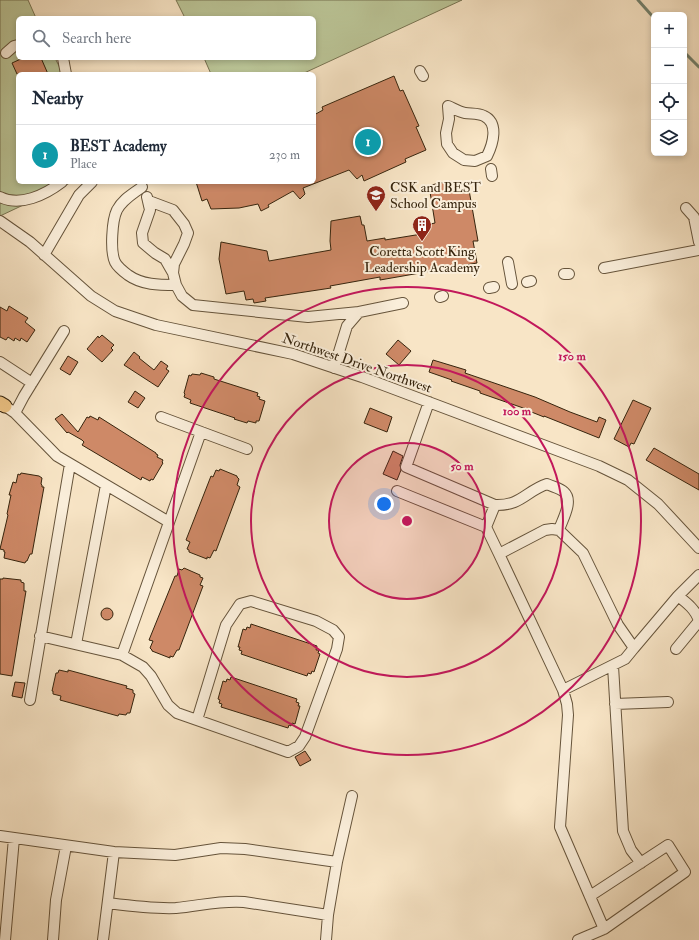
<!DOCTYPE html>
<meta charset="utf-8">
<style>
:root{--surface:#fff;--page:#f2f2f3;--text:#1f2937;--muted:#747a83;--line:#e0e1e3;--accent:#8f2418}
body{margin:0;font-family:"IM FELL Double Pica",serif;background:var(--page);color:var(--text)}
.controls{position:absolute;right:12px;top:12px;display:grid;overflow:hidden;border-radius:6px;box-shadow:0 2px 6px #0003}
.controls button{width:36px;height:36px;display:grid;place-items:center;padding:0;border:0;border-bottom:1px solid var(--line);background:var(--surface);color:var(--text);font:20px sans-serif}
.you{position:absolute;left:384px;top:504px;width:14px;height:14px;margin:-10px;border:3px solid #fff;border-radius:50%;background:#1a73e8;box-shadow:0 0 0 6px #1a73e833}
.badge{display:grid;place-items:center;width:26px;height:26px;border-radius:50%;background:var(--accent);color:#fff;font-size:13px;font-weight:700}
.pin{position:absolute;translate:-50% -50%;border:2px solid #fff;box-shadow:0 1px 4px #0006}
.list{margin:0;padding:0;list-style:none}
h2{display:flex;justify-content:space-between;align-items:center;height:52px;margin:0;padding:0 16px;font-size:17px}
h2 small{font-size:13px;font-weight:400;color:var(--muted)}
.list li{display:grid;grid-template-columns:26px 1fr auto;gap:12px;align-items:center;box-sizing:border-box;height:60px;padding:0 16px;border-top:1px solid var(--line)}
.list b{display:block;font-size:15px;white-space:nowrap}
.list p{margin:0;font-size:13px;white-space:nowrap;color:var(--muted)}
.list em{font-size:13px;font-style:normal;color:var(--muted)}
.icon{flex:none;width:22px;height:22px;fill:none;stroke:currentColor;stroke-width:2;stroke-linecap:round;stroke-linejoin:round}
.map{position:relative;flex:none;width:699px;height:940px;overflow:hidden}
.search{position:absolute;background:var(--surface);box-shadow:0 2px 6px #0003;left:16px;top:16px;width:300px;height:44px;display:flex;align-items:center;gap:10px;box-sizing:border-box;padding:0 14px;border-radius:6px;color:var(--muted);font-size:15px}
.panel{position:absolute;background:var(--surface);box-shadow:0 2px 6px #0003;left:16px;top:72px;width:300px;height:112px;border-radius:6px}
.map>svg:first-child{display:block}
.green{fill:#bbc597;stroke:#787452}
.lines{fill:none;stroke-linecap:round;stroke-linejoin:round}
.stream{stroke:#74826e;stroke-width:3}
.building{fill:#ce8967;stroke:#36240d}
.minor-casing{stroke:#66543b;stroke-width:12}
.major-casing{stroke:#36240d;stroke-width:15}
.minor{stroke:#faeeda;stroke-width:10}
.major{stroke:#ecc283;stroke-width:13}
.ring{fill:none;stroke:#c2185b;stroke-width:2}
.labels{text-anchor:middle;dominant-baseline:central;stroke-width:4;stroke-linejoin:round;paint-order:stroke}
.poi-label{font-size:14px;fill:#36240d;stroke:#faeeda;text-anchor:start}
.street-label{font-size:14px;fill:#36240d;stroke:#faeeda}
.centre{fill:#c2185b;stroke:#faeeda;stroke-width:2}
.ring-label{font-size:12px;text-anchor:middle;font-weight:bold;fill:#c2185b;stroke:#faeeda;stroke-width:4;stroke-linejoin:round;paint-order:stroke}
</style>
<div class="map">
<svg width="699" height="940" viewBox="0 0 699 940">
<rect width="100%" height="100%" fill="#f8e5c6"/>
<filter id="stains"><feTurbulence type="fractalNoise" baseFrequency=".005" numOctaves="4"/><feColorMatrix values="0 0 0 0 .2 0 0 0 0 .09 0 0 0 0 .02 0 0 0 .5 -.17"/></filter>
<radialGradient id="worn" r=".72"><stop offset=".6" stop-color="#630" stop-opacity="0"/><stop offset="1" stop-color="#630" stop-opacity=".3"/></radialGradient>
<path class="green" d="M0,0H28L36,18H18V58H55L63,74H18V182H72L0,216Z
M176,0H462L302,74H211L204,58H314V18H185Z"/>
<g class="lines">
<path class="stream" d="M638,0L654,18
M684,52L699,67"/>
</g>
<path class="building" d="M23,58H41L48,74H17L12,63Z
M394,76L400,91L403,90L419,126L416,127L426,150L405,159L406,162L364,181L362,175L357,179L349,170L303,188L305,194L300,199L293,191L268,205L269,207L261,211L258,204L239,208L211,209L207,199L202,201L196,182H314V115L323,110L322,107Z
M450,181L451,185L457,184L458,192L469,190L478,241H473L477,263L380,280V277L330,286L331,288L265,298L266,301L254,303L253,299L246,300L244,291L226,294L219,259L221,242L267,251L269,261L331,250L330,241L331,221L360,216L362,225H364L367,241L385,238V240L428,233L426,225L435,223L430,192L432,191L431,185Z
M9,306L28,318L25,322L35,330L27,342L21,338L20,341L15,338L14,341L8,337L6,340L0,337V307L7,311Z
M102,335L114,345L111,348L113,350L102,362L87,349L98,336L99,338Z
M398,340L411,351L399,365L386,354Z
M134,352L140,357L139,358L154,370L161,361L168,366L166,369L169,371L158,387L124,365Z
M68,356L78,362L70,375L60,369Z
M433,360L466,370L465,373L535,397L570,412L597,422L599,417L606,420L599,438L544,416V417L529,411V410L480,393V391L451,381L452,380L429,372Z
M201,373L214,377V379L258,393L257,396L260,397L259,399L265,401L259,421H256V423L248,421L247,423L234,419L235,418L190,403L191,400L184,397L185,394L184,393L189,375L191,376L192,374L200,375Z
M135,391L145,398L138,408L128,402Z
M633,400L651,408L634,444L631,443L629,447L614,439Z
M370,408L392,417L387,432L364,423Z
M62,414L78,432L87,417L89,418L90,416L98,420L99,417L156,453V454L158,455L157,457L163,460L162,462L163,463L153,480L151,479L150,481L142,477L141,480L82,445L84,442L82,440L68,432L67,433L55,419Z
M654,448L699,474V490L646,460Z
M393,451L403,456L400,465L401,470L397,480L383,474Z
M220,469L237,476V477L239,479L237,485L240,487L216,551L214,550L210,558L207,557V559L189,552V550L187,549L190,542L186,540L211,476L213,477L216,470L219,471Z
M21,473L39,476L42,478L41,484L42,485V487H44L32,554H30L27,561H26L25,563L4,558L5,552H4V550L0,549L8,515L7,514L11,495H9L13,482L16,483L18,474L20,475Z
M184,568L200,575V577L203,578L200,585L203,586L179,650H177L173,657L170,656V658L152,651V650L150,648L153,641L149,640L175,576H177L179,569L182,570Z
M3,578L21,580V582L24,583V591H26L12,676L0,674V579H3Z
M101 614a6 6 0 1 1 12 0a6 6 0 1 1-12 0Z
M251,624L317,646L316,650H319L318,653L320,654L314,672L312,671L311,674L308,673L307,676L241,654L242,651L239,650L240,647H238L243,629L246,630L247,627L250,628Z
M59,670L68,672V670L127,686L126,688L133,690V693L135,694L130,713H127L126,715L119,714L118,716L60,700L61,696L53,694V691H52L56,673H58Z
M231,677L297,699L296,702L299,703L298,706H300L295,724L292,723L291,726L289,725L288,728L221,707L222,704L219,703L220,700L218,699L223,681L226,682L227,679L230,680Z
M15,682L25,683L22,698L12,696Z
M305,751L311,760L300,766L295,757Z"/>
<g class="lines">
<g class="minor-casing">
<path id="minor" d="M6,53L14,46L18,45
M63,58L66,74
M420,71L423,76
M448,106C453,108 459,112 465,113C471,114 478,113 484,116C499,123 493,144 487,156L475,161L464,160L453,153L447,144L446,133L449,119Z
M491,169L492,176
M142,187C133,194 123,199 117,210C112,220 110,251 115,262C117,266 124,272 128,275C142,285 159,285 176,285L182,296L193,305L308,317L359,312
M0,197C20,207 45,195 62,182
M147,197L150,210L142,233L143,243L155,253L165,259L173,273
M149,201L173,210L184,224L188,233L184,244L174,264L173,273L176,285
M686,208L694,217L699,242
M0,221L30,242L91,296L115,311L156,325L293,354L362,377L599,466L628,480L658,504L699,548
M44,255L79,195L92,182
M508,262L512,284
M604,268L699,250
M564,274H569
M527,282L531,281
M489,288L494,287
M440,297L443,296
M0,362L32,383
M334,368L347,326L359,312L403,303
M0,406H5L15,413L57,456L169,522
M15,413L24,396L64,331
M161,417L247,449
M397,491L486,527L495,505L406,467L429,402
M495,505C521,506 526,491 547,484C553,487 560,488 564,492C574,501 562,520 559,530
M486,527L499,554L563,690
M499,554L545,530L552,529L559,530L583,553L618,625L634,648L678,596L699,575
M40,636L122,655L143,667L151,676L168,705L177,713L288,752L299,746L305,737L337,649L339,637L333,630L316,621L251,601L240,604L226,625L197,720
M76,644L106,485
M676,649L699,621C696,610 687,603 678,596
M122,655L201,432
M613,666L623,831L631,850L641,863
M30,700L70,464
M615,704L668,702
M0,836L114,852L175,855L221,848L245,849L337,862L352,796
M590,896L668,845L685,872L604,929
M108,903C131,906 153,909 176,908C199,906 221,900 244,902L328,915
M5,940L14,838
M53,940L56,900L66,846
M103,940L114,852
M326,940L328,915L337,862
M578,940L604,929L560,827L568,715L567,704L563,690L625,659L634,648"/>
</g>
<g class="major-casing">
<path id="major" d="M0,403L5,406"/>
</g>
<use href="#minor" class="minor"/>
<use href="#major" class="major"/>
</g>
<circle cx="407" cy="521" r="78" fill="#c2185b" fill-opacity=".12"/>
<g class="ring">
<circle cx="407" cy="521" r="78"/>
<circle cx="407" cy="521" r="156"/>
<circle cx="407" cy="521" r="234"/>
</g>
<defs>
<g id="school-pin" transform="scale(1)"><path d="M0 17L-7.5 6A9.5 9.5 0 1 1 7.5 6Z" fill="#8f2418" stroke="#faeeda"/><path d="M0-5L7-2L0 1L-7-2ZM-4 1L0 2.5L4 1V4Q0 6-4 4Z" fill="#fff"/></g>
<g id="building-pin" transform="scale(1)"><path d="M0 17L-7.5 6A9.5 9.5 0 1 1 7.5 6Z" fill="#8f2418" stroke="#faeeda"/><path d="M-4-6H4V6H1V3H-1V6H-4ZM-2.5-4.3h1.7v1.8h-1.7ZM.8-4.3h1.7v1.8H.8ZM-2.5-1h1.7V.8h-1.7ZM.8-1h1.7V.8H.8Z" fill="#fff"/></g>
</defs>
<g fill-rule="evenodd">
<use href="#school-pin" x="376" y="195"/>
<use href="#building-pin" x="422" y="225"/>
</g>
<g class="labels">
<g class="poi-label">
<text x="390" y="187">CSK and BEST<tspan x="390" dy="16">School Campus</tspan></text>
<text x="422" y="251" text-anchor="middle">Coretta Scott King<tspan x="422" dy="16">Leadership Academy</tspan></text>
</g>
<g class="street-label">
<text transform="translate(357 363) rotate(19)">Northwest Drive Northwest</text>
</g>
</g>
<circle cx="407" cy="521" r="6" class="centre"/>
<g class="ring-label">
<text x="572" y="360">150 m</text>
<text x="517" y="415">100 m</text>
<text x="462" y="470">50 m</text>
</g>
<rect width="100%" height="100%" filter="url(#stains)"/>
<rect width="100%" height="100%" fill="url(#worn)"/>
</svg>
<div class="controls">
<button>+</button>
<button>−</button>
<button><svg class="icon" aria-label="locate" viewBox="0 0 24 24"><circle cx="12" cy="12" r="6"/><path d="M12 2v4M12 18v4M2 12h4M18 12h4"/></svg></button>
<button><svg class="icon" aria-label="layers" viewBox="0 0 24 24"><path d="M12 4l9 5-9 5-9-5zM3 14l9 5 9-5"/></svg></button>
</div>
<div class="you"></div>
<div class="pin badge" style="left:368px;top:142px;background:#0f9aa8">1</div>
<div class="search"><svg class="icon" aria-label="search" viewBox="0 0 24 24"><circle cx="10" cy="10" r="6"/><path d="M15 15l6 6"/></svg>Search here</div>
<section class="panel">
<h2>Nearby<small></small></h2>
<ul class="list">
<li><span class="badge" style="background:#0f9aa8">1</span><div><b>BEST Academy</b><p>Place</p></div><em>230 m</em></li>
</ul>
</section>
</div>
